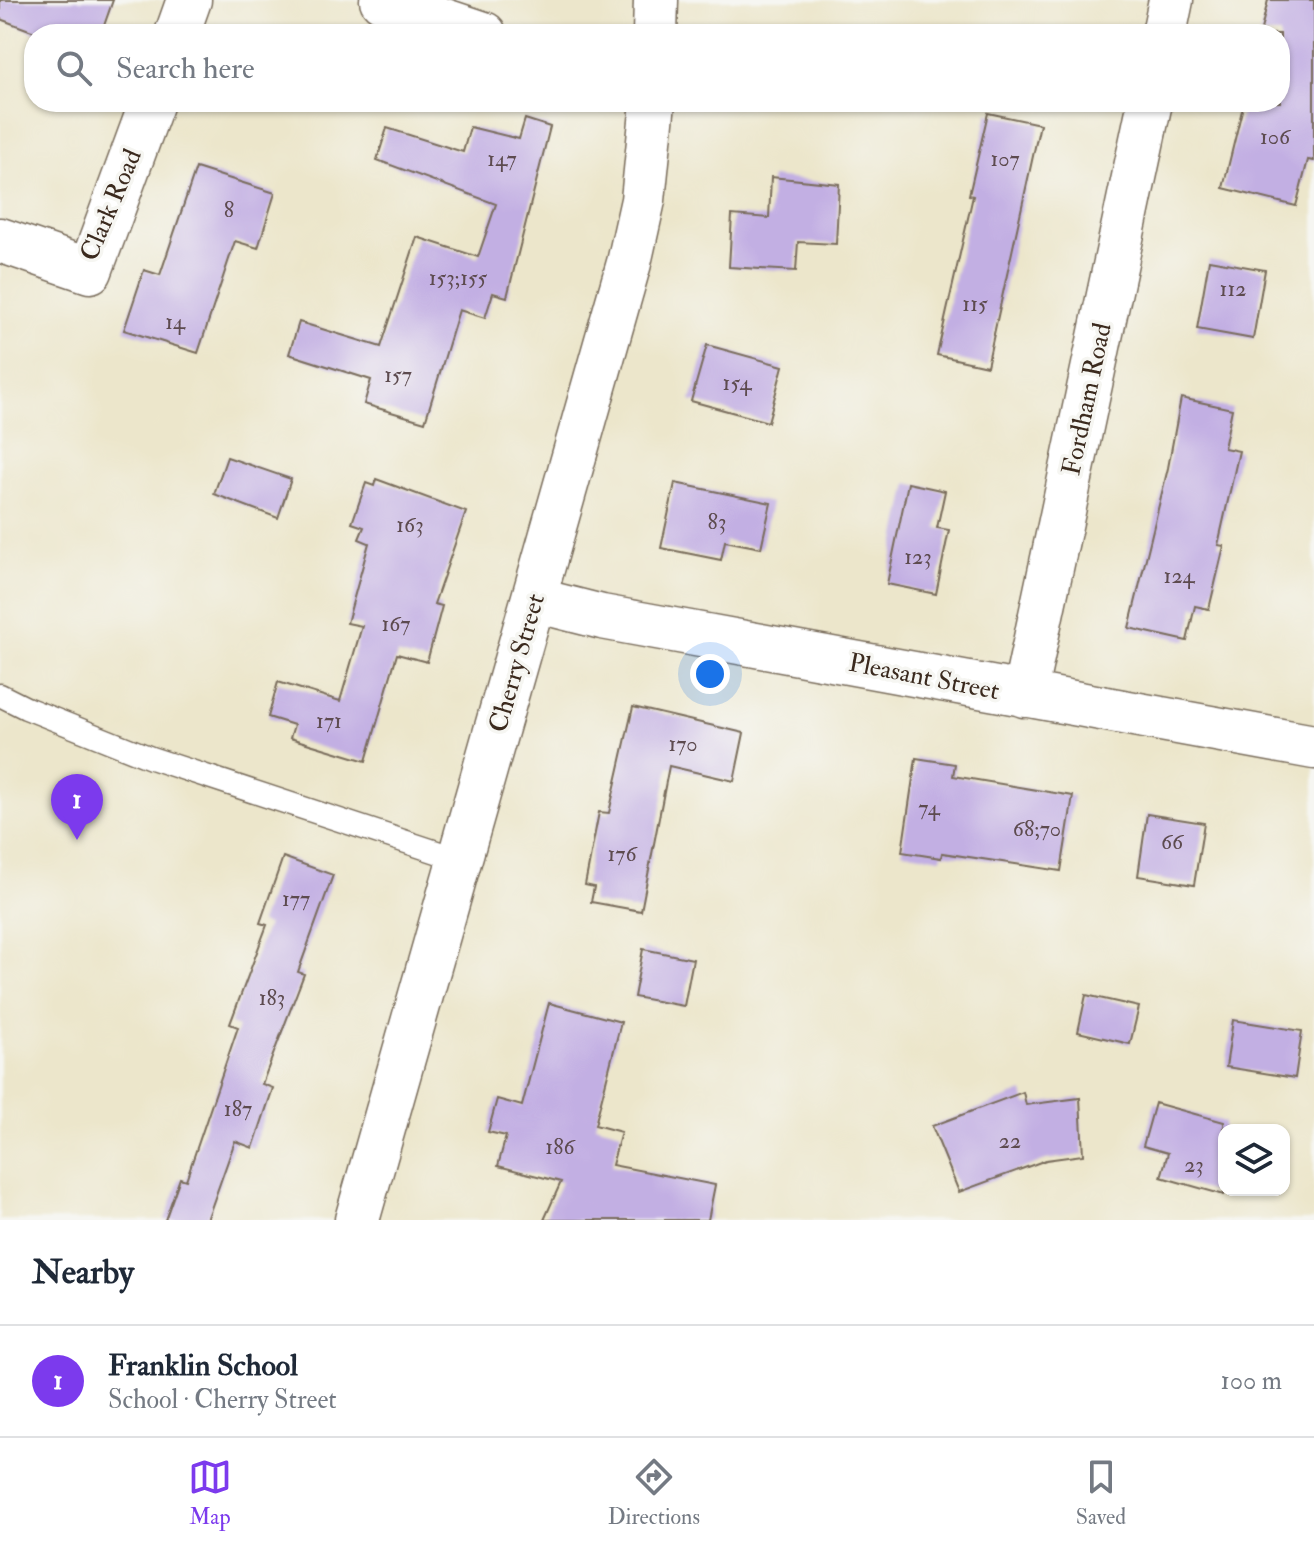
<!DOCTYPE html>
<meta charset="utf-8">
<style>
:root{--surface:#fff;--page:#f2f2f3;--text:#1f2937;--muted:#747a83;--line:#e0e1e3;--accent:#7c3aed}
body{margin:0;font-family:"IM FELL Double Pica",serif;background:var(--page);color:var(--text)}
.controls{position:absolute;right:24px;bottom:24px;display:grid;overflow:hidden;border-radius:16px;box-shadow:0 2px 6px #0004}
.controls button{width:72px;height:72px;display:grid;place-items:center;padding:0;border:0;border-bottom:2px solid var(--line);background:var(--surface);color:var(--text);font:40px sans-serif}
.you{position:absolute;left:710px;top:674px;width:28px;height:28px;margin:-20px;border:6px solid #fff;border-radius:50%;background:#1a73e8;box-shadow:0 0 0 12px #1a73e833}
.badge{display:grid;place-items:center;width:52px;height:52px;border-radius:50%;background:var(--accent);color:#fff;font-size:26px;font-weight:700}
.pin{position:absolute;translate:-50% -66px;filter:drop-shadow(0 2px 4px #0008)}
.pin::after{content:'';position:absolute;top:42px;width:28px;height:24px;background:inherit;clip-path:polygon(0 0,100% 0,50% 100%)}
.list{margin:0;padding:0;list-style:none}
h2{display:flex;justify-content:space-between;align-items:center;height:104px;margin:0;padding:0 32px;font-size:34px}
h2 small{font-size:26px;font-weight:400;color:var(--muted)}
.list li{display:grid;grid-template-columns:52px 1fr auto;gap:24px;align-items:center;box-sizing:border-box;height:112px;padding:0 32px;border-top:2px solid var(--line)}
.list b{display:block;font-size:30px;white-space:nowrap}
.list p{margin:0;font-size:26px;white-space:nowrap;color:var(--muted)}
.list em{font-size:26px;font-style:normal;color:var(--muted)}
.icon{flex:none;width:44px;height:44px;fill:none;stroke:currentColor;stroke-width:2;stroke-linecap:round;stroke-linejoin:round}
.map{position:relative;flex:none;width:1314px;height:1220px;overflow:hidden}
.search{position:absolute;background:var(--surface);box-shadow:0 2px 6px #0004;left:24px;right:24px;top:24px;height:88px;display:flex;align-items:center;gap:20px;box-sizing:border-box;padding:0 28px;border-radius:32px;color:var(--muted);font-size:30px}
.sheet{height:216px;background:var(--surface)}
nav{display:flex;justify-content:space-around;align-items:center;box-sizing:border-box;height:112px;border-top:2px solid var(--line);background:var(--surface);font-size:22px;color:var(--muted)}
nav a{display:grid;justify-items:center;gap:4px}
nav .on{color:var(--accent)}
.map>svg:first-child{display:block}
.building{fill:#c2afe3}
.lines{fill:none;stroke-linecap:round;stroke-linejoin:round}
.service-casing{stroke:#796c5b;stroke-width:25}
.minor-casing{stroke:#796c5b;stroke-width:47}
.tertiary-casing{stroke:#796c5b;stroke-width:47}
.service{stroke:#fff;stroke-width:22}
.minor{stroke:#fff;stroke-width:44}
.tertiary{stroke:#fff;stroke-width:44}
.labels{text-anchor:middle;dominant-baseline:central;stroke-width:7;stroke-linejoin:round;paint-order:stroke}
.number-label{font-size:22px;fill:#5d4b4f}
.street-label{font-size:26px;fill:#3b2a1e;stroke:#f6f6f2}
</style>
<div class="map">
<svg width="1314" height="1220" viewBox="0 0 1314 1220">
<rect width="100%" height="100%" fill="#f6f6f2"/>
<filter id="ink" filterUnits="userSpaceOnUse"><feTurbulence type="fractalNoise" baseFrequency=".0125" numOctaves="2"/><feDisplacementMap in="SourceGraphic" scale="16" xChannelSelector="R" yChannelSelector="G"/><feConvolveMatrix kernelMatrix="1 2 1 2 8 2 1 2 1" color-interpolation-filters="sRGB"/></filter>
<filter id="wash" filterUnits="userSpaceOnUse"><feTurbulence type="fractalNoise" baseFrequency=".006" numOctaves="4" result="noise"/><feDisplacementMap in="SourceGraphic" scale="32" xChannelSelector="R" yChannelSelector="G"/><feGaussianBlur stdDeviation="1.8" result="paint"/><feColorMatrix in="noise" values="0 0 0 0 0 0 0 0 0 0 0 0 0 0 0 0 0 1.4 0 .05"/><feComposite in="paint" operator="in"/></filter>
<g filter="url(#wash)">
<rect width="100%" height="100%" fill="#ece6cb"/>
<g id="blocks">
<path class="building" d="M0,0H113L101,34H40L0,19Z
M1268,0H1314V161L1308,160L1296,206L1223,188L1244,102H1280V34H1260Z
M988,113L1040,124L987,366L937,355L973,196L969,195Z
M525,119L550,127L507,297L493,293L485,318L459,310L425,422L364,404L371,380L289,354L299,322L381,347L417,237L478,257L496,204L377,160L387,128L463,152L470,127L519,139Z
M196,168L275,193L258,248L235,241L198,353L124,330L144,270L160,275Z
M771,177L839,184L836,244L798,242L796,271L729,267L732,215L769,218Z
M1209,260L1265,270L1253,339L1197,329Z
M707,345L783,366L768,422L691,401Z
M1181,398L1232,409L1224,448L1239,451L1218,545L1224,546L1209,609L1195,606L1187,641L1129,628L1168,468Z
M227,457L291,479L278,518L214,494Z
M376,479L466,512L434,604L442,606L427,662L397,654L366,761L290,738L294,725L268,717L278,682L340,701L362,626L347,623L369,543L359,539L364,527L352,523L366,483L374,486Z
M675,483L771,503L761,548L725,541L721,560L661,548Z
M908,483L945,491L937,528L949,530L936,594L887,584Z
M633,707L744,733L734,781L669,766L641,911L591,902L594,887L585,885L599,812L609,813Z
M916,758L955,764L953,776L1073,796L1061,871L942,853L941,858L902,852Z
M1147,814L1204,823L1194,885L1138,876Z
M283,857L333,875L298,972L304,974L262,1084L273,1088L253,1148L235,1141L207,1220H165L180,1178L186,1180L238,1027L230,1024L267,925L260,923Z
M643,949L693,959L684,1006L634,997Z
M1086,995L1139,1007L1130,1044L1078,1032Z
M549,1003L621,1022L595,1125L621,1132L612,1165L715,1185L708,1220H544L561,1182L498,1166L506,1136L488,1132L497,1099L522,1106Z
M1233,1020L1302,1031L1295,1078L1226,1067Z
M1023,1092L1026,1105L1080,1098L1083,1155L1046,1160L959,1192L932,1126Z
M1155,1103L1224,1122V1195L1161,1177L1168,1153L1143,1146Z"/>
</g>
</g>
<g filter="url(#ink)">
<use href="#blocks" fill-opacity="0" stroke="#796c5b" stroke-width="2"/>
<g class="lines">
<g class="service-casing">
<path id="service" d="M0,695L26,708L151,758L461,860"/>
</g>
<g class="minor-casing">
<path id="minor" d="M382,0L484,34
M177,34L189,0
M1164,34L1171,0
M0,240L90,271L152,102
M535,600L602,617L1314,747
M1024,695L1150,102"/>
</g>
<g class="tertiary-casing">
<path id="tertiary" d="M655,34L656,0
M357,1220L629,263L643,200L653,102"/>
</g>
<use href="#service" class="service"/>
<use href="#minor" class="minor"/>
<use href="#tertiary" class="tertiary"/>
</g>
</g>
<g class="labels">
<g class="number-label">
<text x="1275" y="137">106</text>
<text x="502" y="159">147</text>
<text x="1005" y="159">107</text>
<text x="229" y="210">8</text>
<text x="458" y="278">153;155</text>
<text x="1233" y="289">112</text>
<text x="975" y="304">115</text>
<text x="175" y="322">14</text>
<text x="398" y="375">157</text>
<text x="737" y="383">154</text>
<text x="717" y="522">83</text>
<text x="410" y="525">163</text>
<text x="918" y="557">123</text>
<text x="1179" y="576">124</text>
<text x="396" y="624">167</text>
<text x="329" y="721">171</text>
<text x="683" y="744">170</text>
<text x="929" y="808">74</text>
<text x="1037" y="829">68;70</text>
<text x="1172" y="842">66</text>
<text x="622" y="854">176</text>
<text x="296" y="899">177</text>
<text x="272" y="998">183</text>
<text x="238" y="1109">187</text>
<text x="1010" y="1141">22</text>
<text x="560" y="1147">186</text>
<text x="1194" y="1165">23</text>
</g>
<g class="street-label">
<text transform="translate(111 205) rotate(-67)">Clark Road</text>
<text transform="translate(1087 399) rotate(-78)">Fordham Road</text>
<text transform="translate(517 663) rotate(-74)">Cherry Street</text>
<text transform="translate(924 677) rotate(11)">Pleasant Street</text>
</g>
</g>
</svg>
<div class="controls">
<button><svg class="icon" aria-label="layers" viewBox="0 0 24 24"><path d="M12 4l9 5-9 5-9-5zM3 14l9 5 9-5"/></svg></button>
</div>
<div class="you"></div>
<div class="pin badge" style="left:77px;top:840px">1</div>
<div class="search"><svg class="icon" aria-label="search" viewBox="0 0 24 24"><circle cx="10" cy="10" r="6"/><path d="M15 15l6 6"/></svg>Search here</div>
</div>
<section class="sheet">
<h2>Nearby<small></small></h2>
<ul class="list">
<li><span class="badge">1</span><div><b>Franklin School</b><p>School · Cherry Street</p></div><em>100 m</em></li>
</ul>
</section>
<nav>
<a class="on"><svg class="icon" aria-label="map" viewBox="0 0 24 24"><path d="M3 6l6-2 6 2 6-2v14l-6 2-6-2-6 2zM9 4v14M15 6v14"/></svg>Map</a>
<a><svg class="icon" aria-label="directions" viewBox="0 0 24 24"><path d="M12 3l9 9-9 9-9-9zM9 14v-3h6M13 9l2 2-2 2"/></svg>Directions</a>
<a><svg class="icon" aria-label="saved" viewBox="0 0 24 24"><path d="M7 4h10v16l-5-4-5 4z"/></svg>Saved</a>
</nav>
